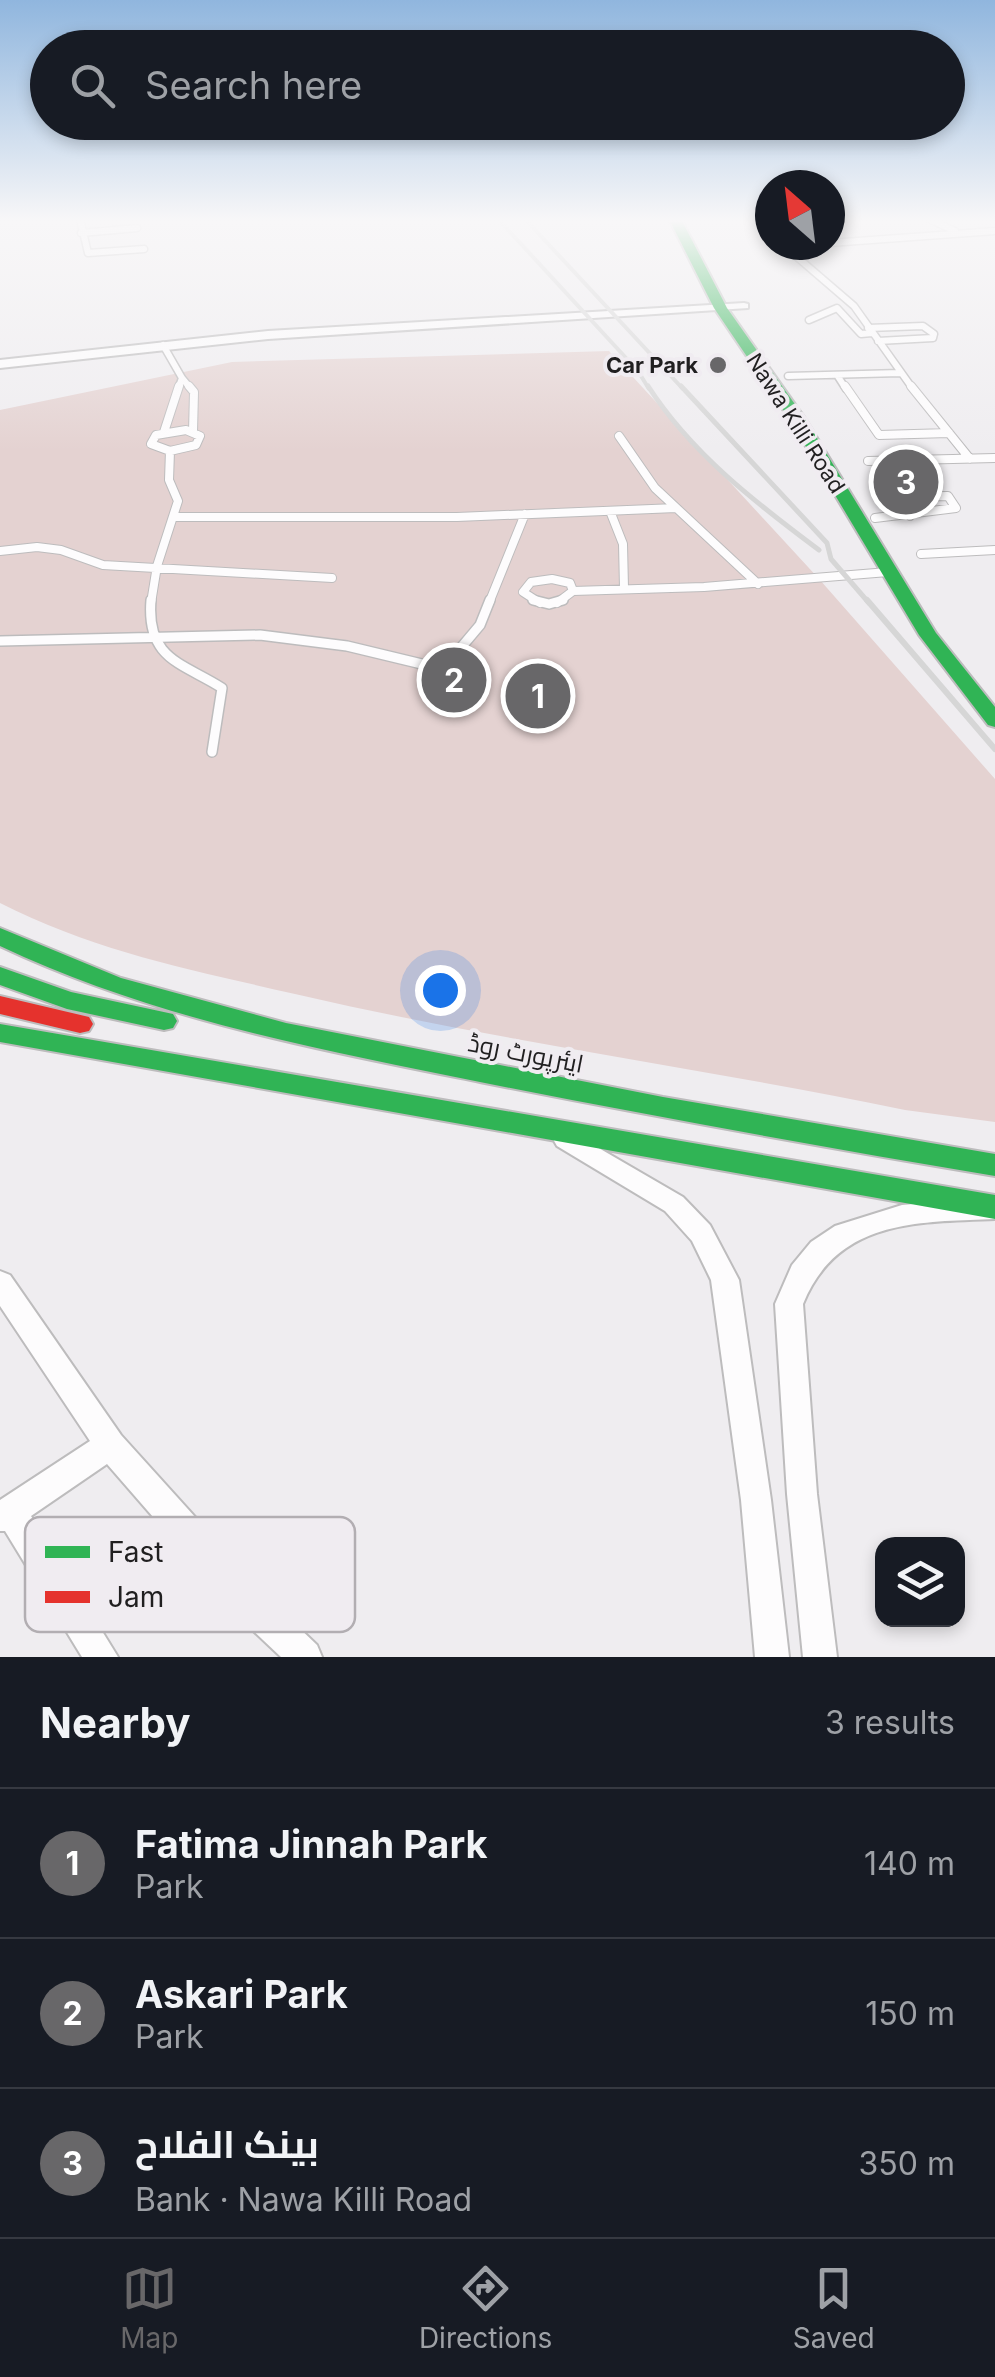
<!DOCTYPE html>
<meta charset="utf-8">
<style>
:root{--surface:#171b24;--page:#20242c;--text:#f1f3f6;--muted:#9ea1a6;--line:#363941;--accent:#686769}
body{margin:0;font-family:Inter,Cairo,sans-serif;background:var(--page);color:var(--text)}
.controls{position:absolute;right:30px;bottom:30px;display:grid;overflow:hidden;border-radius:20px;box-shadow:0 5px 15px #0003}
.controls button{width:90px;height:90px;display:grid;place-items:center;padding:0;border:0;border-bottom:2px solid var(--line);background:var(--surface);color:var(--text);font:50px sans-serif}
.compass{position:absolute;left:755px;top:170px;width:90px;height:90px;border-radius:50%;background:var(--surface);box-shadow:0 5px 15px #0003;rotate:332deg}
.you{position:absolute;left:440px;top:990px;width:35px;height:35px;margin:-25px;border:8px solid #fff;border-radius:50%;background:#1a73e8;box-shadow:0 0 0 15px #1a73e833}
.badge{display:grid;place-items:center;width:65px;height:65px;border-radius:50%;background:var(--accent);color:#fff;font-size:32px;font-weight:700}
.pin{position:absolute;translate:-50% -50%;border:5px solid #fff;box-shadow:0 2px 10px #0006}
.list{margin:0;padding:0;list-style:none}
h2{display:flex;justify-content:space-between;align-items:center;height:130px;margin:0;padding:0 40px;font-size:42px}
h2 small{font-size:32px;font-weight:400;color:var(--muted)}
.list li{display:grid;grid-template-columns:65px 1fr auto;gap:30px;align-items:center;box-sizing:border-box;height:150px;padding:0 40px;border-top:2px solid var(--line)}
.list b{display:block;font-size:38px;white-space:nowrap}
.list p{margin:0;font-size:32px;white-space:nowrap;color:var(--muted)}
.list em{font-size:32px;font-style:normal;color:var(--muted)}
.icon{flex:none;width:55px;height:55px;fill:none;stroke:currentColor;stroke-width:2;stroke-linecap:round;stroke-linejoin:round}
.map{position:relative;flex:none;width:995px;height:1657px;overflow:hidden}
.search{position:absolute;background:var(--surface);box-shadow:0 5px 15px #0003;left:30px;right:30px;top:30px;height:110px;display:flex;align-items:center;gap:25px;box-sizing:border-box;padding:0 35px;border-radius:55px;color:var(--muted);font-size:38px}
.sheet{height:580px;background:var(--surface)}
nav{display:flex;justify-content:space-around;align-items:center;box-sizing:border-box;height:140px;border-top:2px solid var(--line);background:var(--surface);font-size:28px;color:var(--muted)}
nav a{display:grid;justify-items:center;gap:5px}
nav .on{color:var(--accent)}
.map>svg:first-child{display:block}
.green{fill:#e4d2d1}
.lines{fill:none;stroke-linecap:round;stroke-linejoin:round}
.lane-far2-casing{stroke:#bdbcbd;stroke-width:9}
.lane-far1-casing{stroke:#bdbcbd;stroke-width:10}
.lane-casing{stroke:#bdbcbd;stroke-width:12}
.street-casing{stroke:#bdbcbd;stroke-width:4}
.fast-casing{stroke:#bdbcbd;stroke-width:4}
.jam-casing{stroke:#bdbcbd;stroke-width:4}
.lane-far2{stroke:#fdfcfd;stroke-width:6}
.lane-far1{stroke:#fdfcfd;stroke-width:8}
.lane{stroke:#fdfcfd;stroke-width:9}
.street{fill:#fdfcfd;fill-rule:evenodd}
.fast{fill:#30b455;fill-rule:evenodd}
.jam{fill:#e5322d;fill-rule:evenodd}
.rail-far2{stroke:#d6d6d6;stroke-width:4}
.rail-far1{stroke:#d6d6d6;stroke-width:5}
.rail{stroke:#d6d6d6;stroke-width:6}
.poi-dot{fill:#686769;stroke:#f0ecf1;stroke-width:4}
.labels{text-anchor:middle;dominant-baseline:central;stroke-width:8;stroke-linejoin:round;paint-order:stroke}
.far-poi-label{font-size:22px;font-weight:bold;fill:#201f20;stroke:#f0ecf1;text-anchor:end}
.far-street-label{font-size:22px;fill:#201f20;stroke:#f0ecf1}
.street-label{font-size:25px;fill:#201f20;stroke:#f0ecf1}
.key{fill:#f0ecf1;stroke:#b2aeb2;stroke-width:2.5}
.key-label{font-size:28px;fill:#201f20}
</style>
<div class="map">
<svg width="995" height="1657" viewBox="0 0 995 1657">
<rect width="100%" height="100%" fill="#efedf0"/>
<path class="green" d="M609,351L820,580L995,779V1122L905,1110C702,1068 497,1041 295,994C191,970 97,952 0,903V410L232,362Z"/>
<g class="lines">
<g class="lane-far2-casing">
<path id="lane-far2" d="M80,219L88,253L144,249
M752,219L770,234
M929,219L955,231
M81,233L137,228
M830,243L995,231
M783,245L854,306L913,389
M809,320L837,308L861,334L872,333
M868,328L923,326L934,334L933,338L878,341
M163,345L182,378L178,389
M837,375L846,389
M788,376L900,373
M182,378L191,389"/>
</g>
<g class="lane-far1-casing">
<path id="lane-far1" d="M189,386L194,392L193,432
M845,386L879,435L949,433
M911,386L970,459
M186,430L200,436L196,445L170,451L151,444L156,435Z
M164,432L179,386
M619,436L655,488L758,584
M868,461L995,458
M877,474L910,516
M610,511L623,544L624,588
M173,517H457L676,508
M875,518L956,508L948,496L894,497
M0,551L37,547L61,550L103,565L332,578
M921,554L995,550
M573,591L704,587L888,572
M151,603L157,566L178,501L169,480L170,451
M489,603L525,514
M540,603L523,592L531,582L552,579L570,583L573,591
M557,603L573,591"/>
</g>
<g class="lane-casing">
<path id="lane" d="M151,600C146,660 183,663 222,688L212,752
M533,600L549,604L563,600
M0,641L260,635L347,646L480,678
M443,669L480,625L490,600"/>
</g>
<g class="street-casing">
<path id="street" d="M744,303L748,304V308L268,339L0,368V360L268,331Z
M566,1129L683,1197L710,1225L739,1280L771,1500L789,1657H755L741,1500L711,1280L692,1241L665,1211L557,1146L553,1139L557,1132Z
M995,1197V1219C916,1222 837,1220 803,1304L817,1494L837,1657H803L787,1494L775,1304L792,1265L811,1242L835,1226L902,1205Z
M0,1271L10,1275L121,1435L271,1601L317,1645L322,1657H281L247,1625L107,1464L31,1516L118,1657H82L5,1531H0V1500L90,1441L0,1306Z"/>
</g>
<g class="fast-casing">
<path id="fast" d="M669,219H681L727,308L806,420L936,633L995,707V727L988,725L919,635L790,420L714,308Z
M0,928L121,978L286,1023L663,1097L995,1154V1176C823,1147 651,1116 480,1082C316,1049 152,1018 0,946Z
M0,967L71,992L173,1014L177,1021L173,1028L164,1030L67,1009L0,985Z
M0,1024L995,1195V1219L0,1042Z"/>
</g>
<g class="jam-casing">
<path id="jam" d="M0,996L89,1017L93,1024L89,1031L80,1033L0,1014Z"/>
</g>
<use href="#lane-far2" class="lane-far2"/>
<use href="#lane-far1" class="lane-far1"/>
<use href="#lane" class="lane"/>
<use href="#street" class="street"/>
<use href="#fast" class="fast"/>
<use href="#jam" class="jam"/>
<path class="rail-far2" d="M498,219L638,371L649,389
M525,219L683,389"/>
<path class="rail-far1" d="M648,386C691,453 756,503 819,550
M681,386L827,543L831,559L869,603"/>
<path class="rail" d="M867,600L995,749"/>
</g>
<linearGradient id="sky" x2="0" y2="1"><stop stop-color="#90b6de"/><stop offset="0.49" stop-color="#f8f7f8"/><stop offset="1" stop-color="#f8f7f8" stop-opacity="0"/></linearGradient>
<rect width="995" height="451" fill="url(#sky)"/>
<circle class="poi-dot" cx="718" cy="365" r="10"/>
<g class="labels">
<g class="far-poi-label">
<text x="698" y="365">Car Park</text>
</g>
<g class="far-street-label">
<text transform="translate(796 423) rotate(57)">Nawa Killi Road</text>
</g>
<g class="street-label">
<text transform="translate(526 1053) rotate(11)">ایئرپورٹ روڈ</text>
</g>
</g>
<rect x="25" y="1517" width="330" height="115" rx="15" class="key"/>
<rect x="45" y="1546" width="45" height="12" fill="#30b455"/>
<rect x="45" y="1591" width="45" height="12" fill="#e5322d"/>
<g class="key-label">
<text x="108" y="1562">Fast</text>
<text x="108" y="1607">Jam</text>
</g>
</svg>
<div class="controls">
<button><svg class="icon" aria-label="layers" viewBox="0 0 24 24"><path d="M12 4l9 5-9 5-9-5zM3 14l9 5 9-5"/></svg></button>
</div>
<svg class="compass" viewBox="-18 -18 36 36"><path d="M0-13l5 13h-10z" fill="#e53935"/><path d="M0 13l5-13h-10z" fill="#9ea1a6"/></svg>
<div class="you"></div>
<div class="pin badge" style="left:538px;top:696px">1</div>
<div class="pin badge" style="left:454px;top:680px">2</div>
<div class="pin badge" style="left:906px;top:482px">3</div>
<div class="search"><svg class="icon" aria-label="search" viewBox="0 0 24 24"><circle cx="10" cy="10" r="6"/><path d="M15 15l6 6"/></svg>Search here</div>
</div>
<section class="sheet">
<h2>Nearby<small>3 results</small></h2>
<ul class="list">
<li><span class="badge">1</span><div><b>Fatima Jinnah Park</b><p>Park</p></div><em>140 m</em></li>
<li><span class="badge">2</span><div><b>Askari Park</b><p>Park</p></div><em>150 m</em></li>
<li><span class="badge">3</span><div><b>بینک الفلاح</b><p>Bank · Nawa Killi Road</p></div><em>350 m</em></li>
</ul>
</section>
<nav>
<a class="on"><svg class="icon" aria-label="map" viewBox="0 0 24 24"><path d="M3 6l6-2 6 2 6-2v14l-6 2-6-2-6 2zM9 4v14M15 6v14"/></svg>Map</a>
<a><svg class="icon" aria-label="directions" viewBox="0 0 24 24"><path d="M12 3l9 9-9 9-9-9zM9 14v-3h6M13 9l2 2-2 2"/></svg>Directions</a>
<a><svg class="icon" aria-label="saved" viewBox="0 0 24 24"><path d="M7 4h10v16l-5-4-5 4z"/></svg>Saved</a>
</nav>
